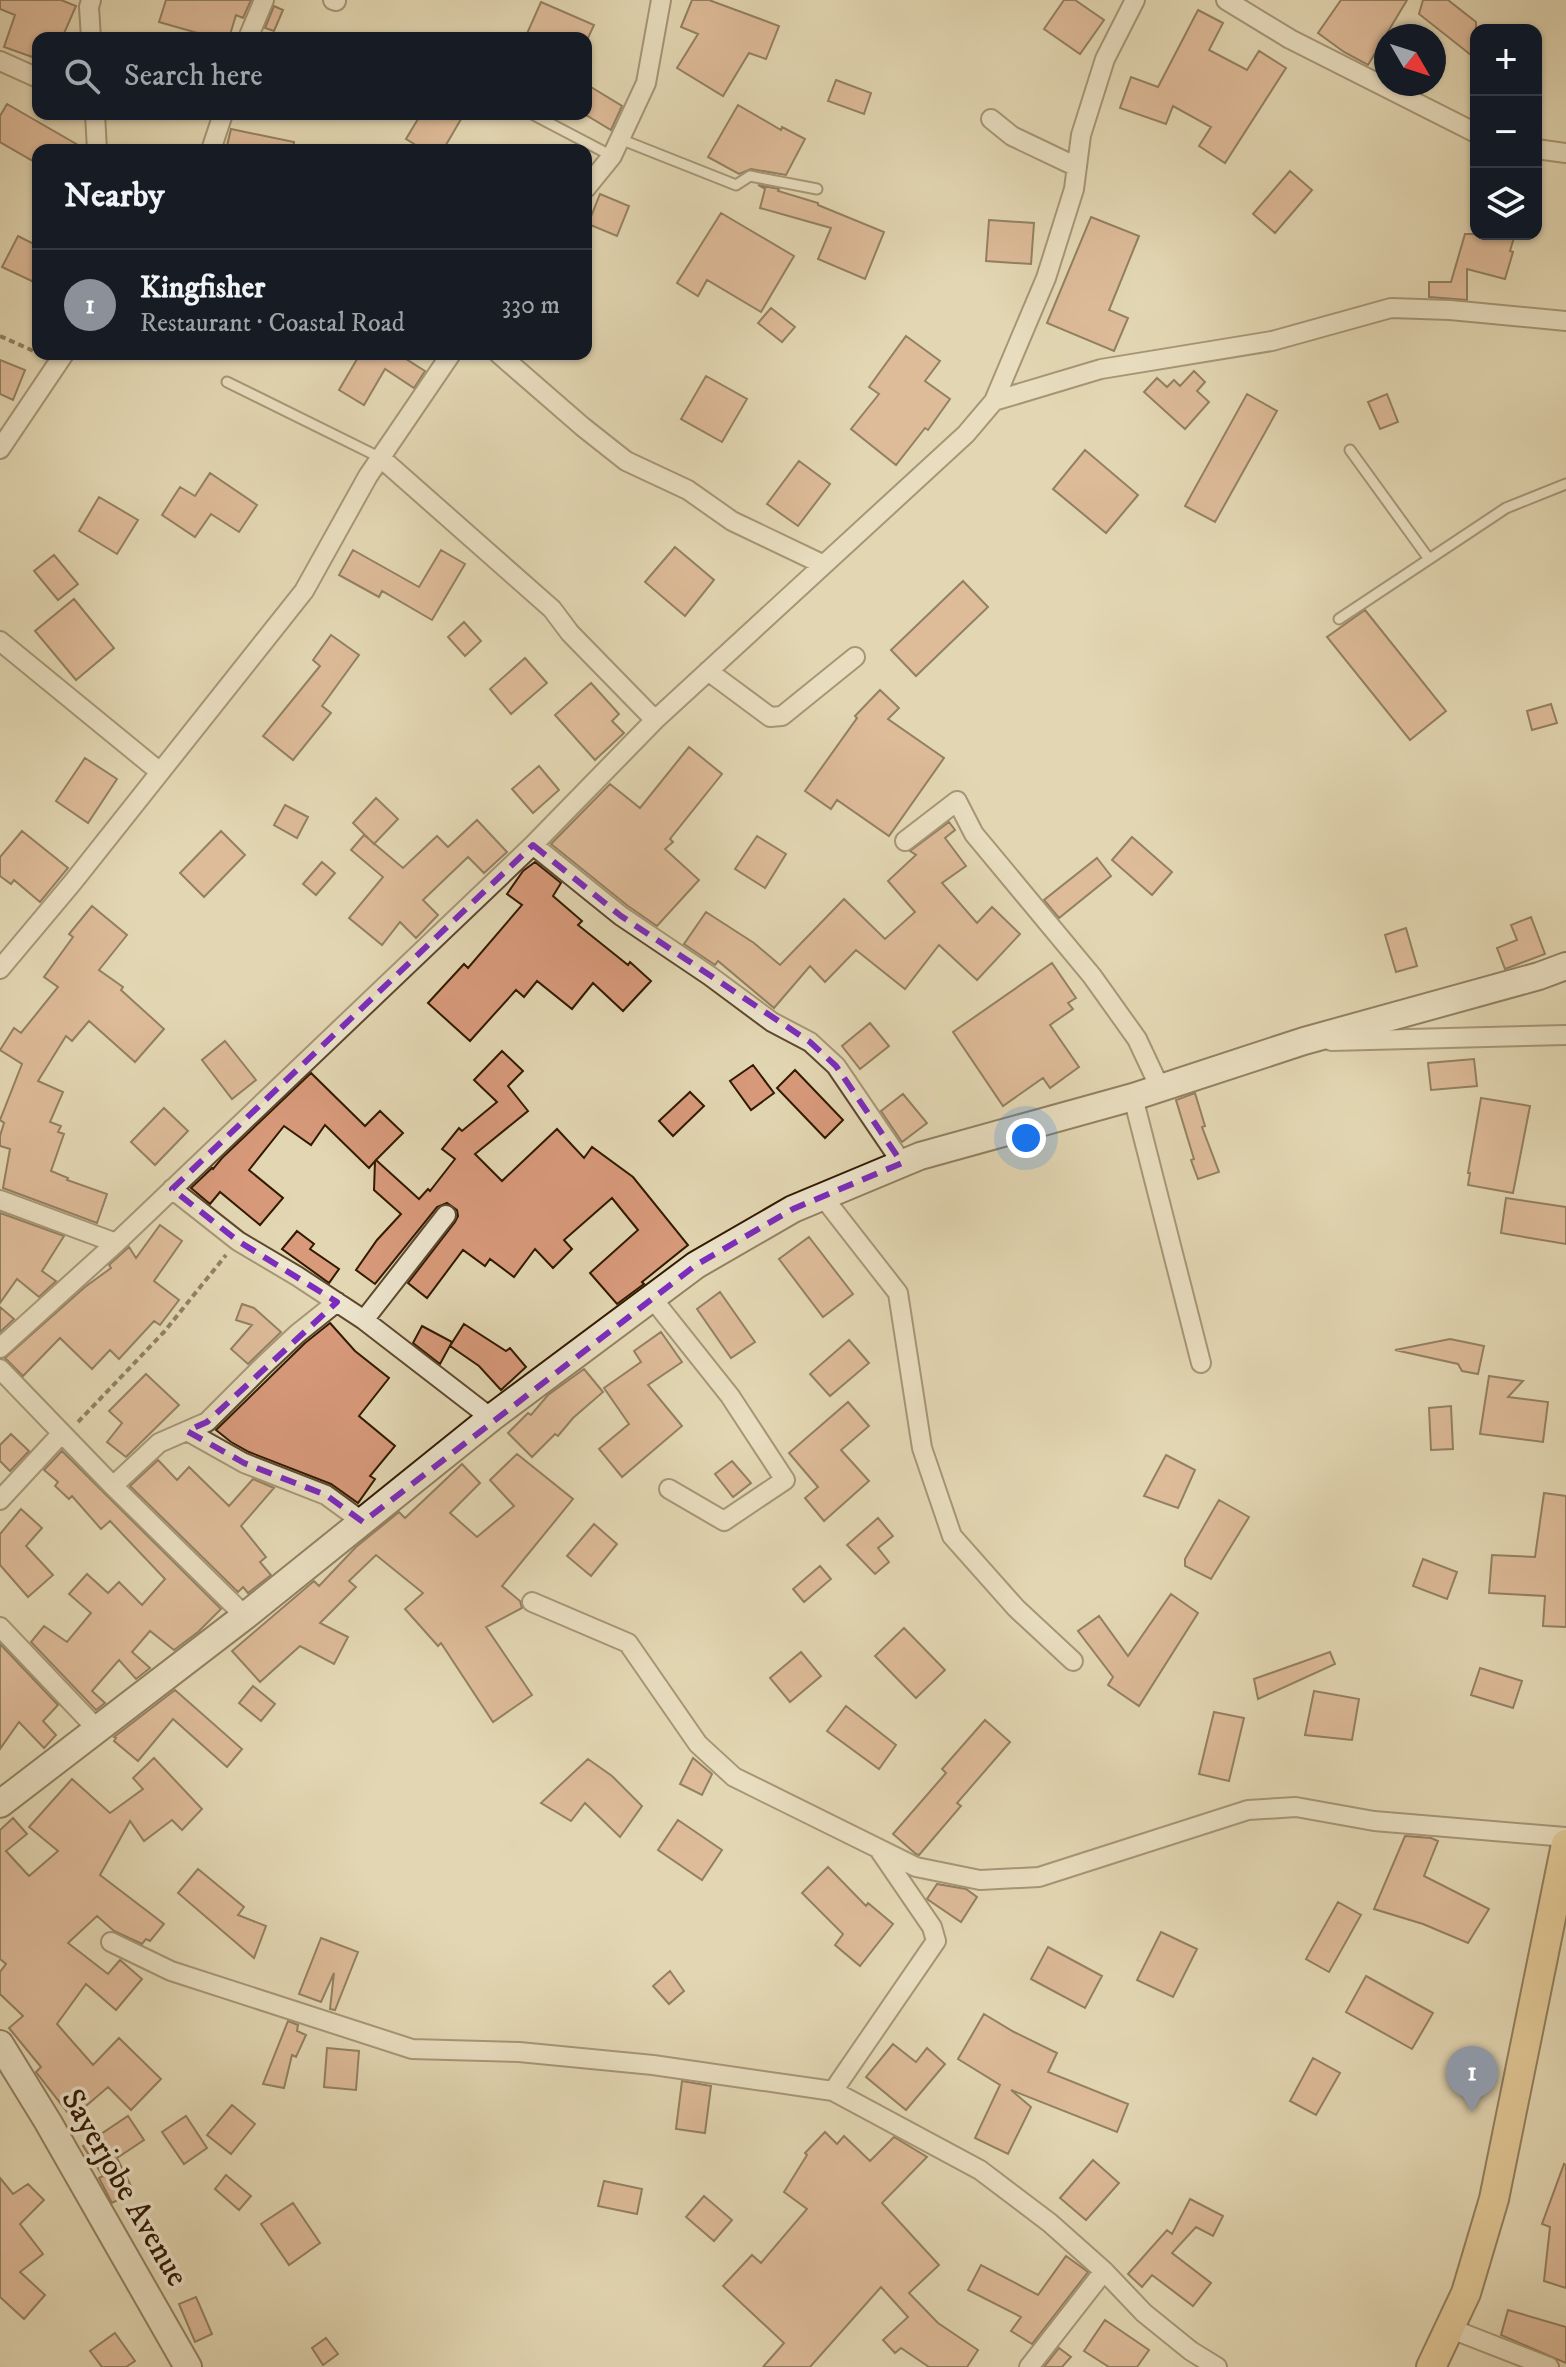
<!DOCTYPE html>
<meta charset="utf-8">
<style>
:root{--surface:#171b24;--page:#20242c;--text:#f1f3f6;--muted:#9ea1a6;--line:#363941;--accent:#8c9099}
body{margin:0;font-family:"IM FELL DW Pica",serif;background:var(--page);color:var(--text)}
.controls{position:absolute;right:24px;top:24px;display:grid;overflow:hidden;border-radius:16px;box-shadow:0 2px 6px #0004}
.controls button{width:72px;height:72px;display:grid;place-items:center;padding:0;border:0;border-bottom:2px solid var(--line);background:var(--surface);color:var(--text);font:40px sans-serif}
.compass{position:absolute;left:1374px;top:24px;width:72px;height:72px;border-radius:50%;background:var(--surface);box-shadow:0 2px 6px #0004;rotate:129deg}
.you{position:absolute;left:1026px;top:1138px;width:28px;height:28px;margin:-20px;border:6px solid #fff;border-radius:50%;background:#1a73e8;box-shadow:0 0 0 12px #1a73e833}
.badge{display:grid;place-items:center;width:52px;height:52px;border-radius:50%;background:var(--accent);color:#fff;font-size:26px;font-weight:700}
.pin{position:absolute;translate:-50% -66px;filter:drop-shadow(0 2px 4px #0008)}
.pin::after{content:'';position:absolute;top:42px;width:28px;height:24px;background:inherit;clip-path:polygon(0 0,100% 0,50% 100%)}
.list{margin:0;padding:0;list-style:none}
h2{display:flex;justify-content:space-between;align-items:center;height:104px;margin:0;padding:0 32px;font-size:34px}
h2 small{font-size:26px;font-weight:400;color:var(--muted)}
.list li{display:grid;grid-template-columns:52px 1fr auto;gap:24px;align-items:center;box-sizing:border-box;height:112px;padding:0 32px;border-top:2px solid var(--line)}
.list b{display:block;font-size:30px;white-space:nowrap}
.list p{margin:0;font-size:26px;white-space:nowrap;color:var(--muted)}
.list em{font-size:26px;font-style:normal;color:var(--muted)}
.icon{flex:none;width:44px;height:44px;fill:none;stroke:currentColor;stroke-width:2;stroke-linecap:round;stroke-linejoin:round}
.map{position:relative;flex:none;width:1566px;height:2367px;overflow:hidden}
.search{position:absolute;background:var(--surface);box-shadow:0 2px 6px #0004;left:32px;top:32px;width:560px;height:88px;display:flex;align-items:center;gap:20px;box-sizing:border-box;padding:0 28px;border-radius:16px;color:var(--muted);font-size:30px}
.panel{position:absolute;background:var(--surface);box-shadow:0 2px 6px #0004;left:32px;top:144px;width:560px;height:216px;border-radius:16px}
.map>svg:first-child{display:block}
.building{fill:#d89a7b;stroke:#301900;stroke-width:2}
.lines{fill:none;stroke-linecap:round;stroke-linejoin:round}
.lane-casing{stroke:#5d482d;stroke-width:13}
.street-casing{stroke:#5d482d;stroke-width:22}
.secondary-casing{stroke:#301900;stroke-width:30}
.primary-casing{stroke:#301900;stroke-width:32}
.path{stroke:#301900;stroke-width:4;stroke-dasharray:6 4;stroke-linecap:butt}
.lane{stroke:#ede5ce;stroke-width:9}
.street{stroke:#ede5ce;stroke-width:18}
.secondary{stroke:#ede5ce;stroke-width:26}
.primary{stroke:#e2bc7a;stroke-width:28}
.marked{fill:none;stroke:#7b2cbf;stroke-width:6;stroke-dasharray:16 10;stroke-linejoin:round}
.labels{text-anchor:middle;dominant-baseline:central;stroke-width:7;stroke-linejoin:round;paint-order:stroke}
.street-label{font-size:32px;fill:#301900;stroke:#ede5ce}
</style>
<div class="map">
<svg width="1566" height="2367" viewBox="0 0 1566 2367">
<rect width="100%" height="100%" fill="#e3d7b3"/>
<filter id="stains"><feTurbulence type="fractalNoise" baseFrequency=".0025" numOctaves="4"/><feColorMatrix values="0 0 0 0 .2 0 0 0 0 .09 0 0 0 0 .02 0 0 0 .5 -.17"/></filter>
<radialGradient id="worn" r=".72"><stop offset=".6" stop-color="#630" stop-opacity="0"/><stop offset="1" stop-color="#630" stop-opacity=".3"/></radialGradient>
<path class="building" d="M0,0H61L76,6L62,38H38V59L4,47L15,15L0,9Z
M166,0H251L243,18L236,15L229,38H215L159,22Z
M692,0H709L779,26L766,59L749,53L723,96L677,68L698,34L681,27Z
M1064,0H1075L1104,20L1080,54L1044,29Z
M1341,0H1407L1368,65L1344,52L1318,33Z
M1423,0H1448L1476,22V59L1419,14Z
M541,2L594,25L588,38H525Z
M274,6L283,10L274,31L265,28Z
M1198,10L1223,23L1209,50L1247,70L1259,51L1286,68L1225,163L1199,146L1211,127L1173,106L1166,124L1120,108L1131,77L1158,87Z
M836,80L871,93L864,114L828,101Z
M586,84L622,106L611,130L586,115Z
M7,104L85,149V150H38V164L0,142V116Z
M738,105L781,130L782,127L805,139L786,175L751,169L739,174L708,157Z
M421,114H464L443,150H424L406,139Z
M231,129L294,142L293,150H226Z
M1290,171L1312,190L1275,233L1253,214Z
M758,185L779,189L778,191L818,203V205L884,232L865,279L818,259L831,228L760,208L765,189Z
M600,194L629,206L617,236L588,224Z
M721,213L794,256L761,312L707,280L698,296L677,283Z
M1091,217L1139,236L1109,310L1128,318L1114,351L1047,323Z
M989,220L1034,223L1031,264L986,261Z
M1465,234H1515L1510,251L1513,252L1505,279L1467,269V300L1429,297V282H1451Z
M18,236L38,246V284L2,267Z
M771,308L795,327L782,342L758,323Z
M906,336L940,361L925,381L950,399L928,430L925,428L896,465L851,429L879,394L869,387Z
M360,354H398L425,371L414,388L385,369L364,405L339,390Z
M0,360L25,370L13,400L0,394Z
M1194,371L1205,382L1197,391L1209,402L1185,429L1144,392L1157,378L1167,387L1174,380L1180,386Z
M706,376L747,399L722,442L681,419Z
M1247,394L1277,411L1215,522L1185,506Z
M1387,394L1398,422L1380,429L1368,402Z
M1085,450L1138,495L1106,533L1053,489Z
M799,461L830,484L798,526L767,504Z
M210,473L257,505L239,532L211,514L195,537L162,515L180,487L195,496Z
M99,497L138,520L117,554L79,531Z
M675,547L714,580L685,616L645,582Z
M353,550L419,587L441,550L465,564L432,620L382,591L379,597L339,575Z
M54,555L78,584L58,600L34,571Z
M963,581L988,607L916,676L891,650Z
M74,599L114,648L76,680L35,631Z
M1365,610L1446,711L1410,740L1327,637Z
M464,622L481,641L465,656L448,637Z
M331,635L359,655L322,706L331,713L293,760L263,736L320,666L313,660Z
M525,658L547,683L511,714L490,689Z
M591,683L619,714L612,721L624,733L595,760L555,715Z
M880,690L899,708L888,719L944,758L889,836L837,800L831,809L805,791L857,718L855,716Z
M1551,704L1557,723L1532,730L1527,711Z
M689,747L722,774L670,839L673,842L665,849L699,880L657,926L628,906L551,844L610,784L640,808Z
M85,758L117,779L88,823L56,801Z
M539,766L559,790L533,813L512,789Z
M376,798L398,819L374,844L353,823Z
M285,805L308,817L297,838L274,825Z
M477,820L507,852L484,873L468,857L423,900L438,915L416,938L400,922L382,945L349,918L383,877L351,850L364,835L403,868L437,836L448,847Z
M949,822L955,830L945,838L966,866L942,883L977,923L992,907L1020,934L977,980L939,945L905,989L856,950L825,982L810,966L774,1008L718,961L715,965L684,944L706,912L754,943L780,965L844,899L885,939L915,912L888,881L916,855L910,851Z
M22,831L68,868L40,902L14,880L11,884L0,876V857Z
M221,831L245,855L204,897L180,873Z
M757,836L786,854L765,888L735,869Z
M1132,837L1172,872L1152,895L1112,860Z
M1097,858L1111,876L1059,918L1044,900Z
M322,862L335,873L316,895L303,884Z
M535,862L561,883L553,896L582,921L578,925L628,965L630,962L651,981L623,1011L593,983L572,1009L537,981L524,997L516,990L470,1041L428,1003L464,964L468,968L522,905L507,894L523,871Z
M92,906L127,935L99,970L123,987L121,990L164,1029L135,1062L89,1021L72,1041L66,1036L38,1081L63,1092L50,1122L61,1126L58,1132L64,1134L51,1171L68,1178L67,1180L107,1194L97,1223L3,1188L10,1149L0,1146V1136L4,1123L0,1120L22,1064L0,1050L14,1028L21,1033L58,987L44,977L73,937L69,934Z
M1531,917L1545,954L1505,969L1497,948L1517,940L1511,925Z
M1406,928L1417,966L1396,972L1385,935Z
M1052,963L1076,998L1068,1003L1073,1009L1050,1025L1079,1067L1050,1088L1043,1078L1003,1106L953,1032Z
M870,1023L889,1046L860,1069L842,1046Z
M225,1041L256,1080L232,1099L202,1060Z
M502,1051L523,1071L508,1086L528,1111L475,1154L502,1181L557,1129L584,1158L592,1147L633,1177L688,1245L642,1282L644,1284L617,1304L590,1273L638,1230L612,1198L564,1240L572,1249L553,1268L535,1249L514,1277L490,1259L485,1266L463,1250L427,1298L408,1283L455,1222L458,1216L457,1210L447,1203L437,1207L375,1284L356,1270L377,1240L401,1214L374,1190L375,1161L369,1168L325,1125L311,1145L284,1126L249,1170L283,1198L260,1225L220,1192L210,1204L191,1188L212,1168L213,1169L222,1158L311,1073L365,1126L380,1111L403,1133L376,1160L419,1199L428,1189L430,1191L455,1159L442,1149L459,1128L462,1131L497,1102L474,1080Z
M1474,1059L1477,1086L1431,1090L1428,1063Z
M753,1065L774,1093L751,1110L730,1081Z
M795,1070L843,1120L825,1138L777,1088Z
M690,1092L704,1106L673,1136L659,1121Z
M1195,1093L1205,1126L1202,1127L1219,1172L1198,1179L1191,1160L1194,1159L1176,1100Z
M903,1094L927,1123L902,1142L881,1111Z
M1481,1098L1530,1106L1513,1193L1468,1185L1470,1173H1468Z
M164,1108L188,1131L155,1165L131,1142Z
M1506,1198L1566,1207V1244L1501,1233Z
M0,1213L64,1236L42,1271L56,1281L39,1297L17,1279L0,1303Z
M160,1225L182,1241L154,1281L179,1300L160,1325L154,1321L119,1359L110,1350L92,1369L60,1338L23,1376L5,1358L85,1287L111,1268L109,1265L129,1247L136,1258Z
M297,1231L314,1244L310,1249L339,1269L329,1283L282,1249Z
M809,1237L853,1294L823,1317L779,1259Z
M720,1292L755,1342L731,1358L697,1309Z
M242,1304L254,1308L281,1332L248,1364L231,1349L252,1325L236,1320Z
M0,1307L14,1319L0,1332Z
M330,1323L355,1351L389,1378L359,1416L395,1446L370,1476L375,1479L358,1503L331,1484L249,1452L231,1442L216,1430L305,1343Z
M464,1324L506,1351L510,1348L526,1367L501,1390L479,1366L450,1346Z
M422,1326L452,1342L440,1364L413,1343Z
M661,1332L682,1362L648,1385L682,1426L622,1477L599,1449L629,1424L604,1388L641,1362L634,1351Z
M1450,1339L1484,1346L1478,1374L1462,1371L1458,1364L1395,1350Z
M849,1340L869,1363L830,1396L810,1374Z
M584,1369L603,1392L573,1418L558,1436L555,1434L532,1457L508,1433L528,1413L531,1415L548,1395Z
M146,1374L179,1405L126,1457L107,1442L122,1423L109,1411Z
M1489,1376L1523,1381L1508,1397L1548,1402L1543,1442L1480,1434Z
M848,1402L869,1426L841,1450L869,1481L824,1521L805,1498L818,1487L789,1453Z
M1451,1406L1453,1449L1431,1450L1429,1408Z
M11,1434L29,1451L10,1471L0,1461V1445Z
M62,1451L221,1609L198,1632L174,1650L150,1631L132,1652L150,1668L136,1679L119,1660L92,1691L105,1703L96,1710L31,1642L44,1626L67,1642L91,1613L69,1594L87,1574L108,1593L119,1582L142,1605L165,1579L110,1521L101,1529L72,1496L69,1499L55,1486L58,1482L44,1470Z
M517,1454L573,1499L502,1586L520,1601L522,1608L486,1627L532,1695L493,1722L441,1643L438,1646L405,1609L423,1593L376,1555L349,1581L356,1587L320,1623L348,1637L334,1664L300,1646L260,1682L232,1651L314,1581L319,1586L356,1547L399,1512L405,1518L462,1464L480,1483L450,1513L477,1537L514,1506L490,1480Z
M1166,1455L1195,1470L1178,1508L1144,1496Z
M158,1460L177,1480L189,1467L229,1506L253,1479L274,1488L241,1526L266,1557L260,1562L271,1575L248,1593L243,1587L238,1592L130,1486Z
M732,1461L751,1483L733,1497L715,1474Z
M1544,1493L1566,1496V1627L1543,1626L1545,1596L1489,1593L1492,1555L1535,1557Z
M1219,1500L1249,1517L1211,1579L1185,1566V1559Z
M21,1509L42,1528L26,1546L53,1575L28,1597L0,1565V1534Z
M878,1518L893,1536L878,1548L889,1562L875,1574L847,1545Z
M594,1524L617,1544L591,1576L567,1556Z
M1423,1559L1457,1572L1447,1599L1413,1586Z
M820,1566L831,1579L804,1602L793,1589Z
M1171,1594L1198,1613L1139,1706L1108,1685L1113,1677L1078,1631L1099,1616L1128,1656Z
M904,1628L945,1670L916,1698L875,1656Z
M0,1644L58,1705L43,1721L56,1735L44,1748L19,1722L0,1749Z
M801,1652L821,1676L790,1702L770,1678Z
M1330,1652L1335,1664L1258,1699L1254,1679Z
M1480,1668L1522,1681L1513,1708L1471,1695Z
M253,1686L275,1704L261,1721L239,1703Z
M175,1690L242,1749L227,1767L173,1719L138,1761L114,1741L116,1738L114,1737Z
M1314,1691L1359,1699L1352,1740L1305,1735Z
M846,1706L896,1745L879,1769L827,1731Z
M1214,1712L1244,1718L1229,1781L1199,1774Z
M985,1720L1010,1742L957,1803L961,1806L919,1855L916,1854L893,1834L946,1773L942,1769Z
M154,1758L202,1809L182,1830L172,1820L144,1841L130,1821L100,1875L164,1924L150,1941L146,1939L142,1944L114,1931L97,1916L68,1943L108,1974L120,1960L142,1979L116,2010L86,1984L57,2024L93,2065L119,2038L161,2079L131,2110L108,2087L72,2118L36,2072L41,2067L9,2028L23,2016L0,1994V1972L6,1964L0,1959V1830L13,1818L27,1834L6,1851L29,1876L58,1851L29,1827L72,1779L110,1813L143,1789L133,1778Z
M693,1758L712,1774L702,1795L680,1784Z
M588,1759L612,1776L642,1806L620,1837L585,1803L571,1821L541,1803Z
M678,1820L722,1850L702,1880L658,1850Z
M1405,1836L1431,1838L1438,1841L1424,1876L1489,1909L1468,1943L1423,1924L1374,1909Z
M828,1867L866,1906L868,1903L893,1924L860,1966L835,1945L843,1934L802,1893Z
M198,1869L244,1907L238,1915L266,1926L254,1958L178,1893Z
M937,1884L966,1889L977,1897L961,1922L927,1899Z
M1338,1902L1361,1915L1329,1972L1306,1959Z
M1161,1932L1197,1949L1173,1997L1137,1980Z
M321,1938L358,1952L335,2010L330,2009L334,1973L321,2002L299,1994Z
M1048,1947L1102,1976L1085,2008L1031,1979Z
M670,1971L684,1991L669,2004L653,1986Z
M1366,1976L1433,2013L1412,2049L1346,2012Z
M984,2014L1014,2032L1057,2053L1048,2072L1128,2104L1117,2132L1011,2090L1031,2107L1008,2154L975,2138L1000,2085L958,2059Z
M288,2021L298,2025L297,2031L306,2035L296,2057L292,2055L284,2088L263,2084Z
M893,2044L916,2062L927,2048L945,2064L906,2110L866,2077Z
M327,2048L359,2051L356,2090L324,2087Z
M1313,2058L1340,2073L1316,2115L1290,2101Z
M682,2081L711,2086L705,2133L676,2129Z
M232,2105L255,2124L231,2154L207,2135Z
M128,2116L144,2140L117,2158L134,2192L112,2203L99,2178L103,2176L83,2146Z
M186,2116L207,2148L184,2164L162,2132Z
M825,2132L837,2144L844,2136L870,2161L894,2137L927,2157L882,2203L939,2265L909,2293L938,2323L978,2350L967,2367H929L901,2348L895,2353L883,2340L908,2317L881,2287L810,2367H763L784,2343L723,2286L752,2255L761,2263L807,2209L784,2192L807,2155L805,2153Z
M1093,2160L1119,2183L1086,2220L1060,2198Z
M1564,2164L1566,2165V2288L1544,2281L1550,2227L1542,2224Z
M226,2175L251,2196L239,2210L215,2189Z
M0,2178L13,2194L28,2184L44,2200L20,2224L43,2254L20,2272L45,2295L24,2319L0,2297Z
M604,2181L642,2189L637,2214L598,2206Z
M704,2196L732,2220L714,2241L686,2217Z
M1190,2199L1223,2216L1213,2236L1196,2227L1172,2253L1211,2283L1193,2306L1152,2275L1142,2287L1128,2274L1167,2230L1172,2234Z
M293,2203L320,2243L289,2265L261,2224Z
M1066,2256L1088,2272L1032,2344L1011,2331L1021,2317L968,2290L981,2265L1038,2295Z
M196,2297L212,2334L195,2342L179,2304Z
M1508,2310L1566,2327V2363L1501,2335Z
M1105,2320L1149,2350L1137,2367H1109L1084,2351Z
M115,2333L135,2361L126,2367H102L90,2351Z
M326,2338L338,2354L323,2365L312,2348Z
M1059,2348L1071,2357L1062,2367H1044Z"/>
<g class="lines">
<g class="lane-casing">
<path id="lane" d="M532,114L612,156
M620,139L736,185L750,176L817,189
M227,382L381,458
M1350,450L1429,559
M1339,619L1506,508L1566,484"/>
</g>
<g class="street-casing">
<path id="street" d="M91,0L89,7L91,38
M333,0L336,1
M1226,0L1290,39L1476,133
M248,38L264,0
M0,61L38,78
M95,114L97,150
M991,119L1012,136L1077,167
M1536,149L1566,153
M211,150L223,114
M586,188L612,156L646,83L661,0
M499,354L583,427L626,461L688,490L732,521L822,564
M994,401L1046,278L1074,189L1081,135L1105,59L1135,0
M0,449L64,354
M381,458L552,609L570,633L655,720
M0,641L160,772
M708,671L770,717L782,716L855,657
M905,841L957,801L974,834L1092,976L1137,1039L1160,1088
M533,845L621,916L710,976L772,1022L810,1042L836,1066L902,1163
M0,969L73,882L304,591L368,476L451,354
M1331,1041L1566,1035
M1133,1097L1201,1363
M172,1189L238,1241L297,1276L364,1320L491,1418
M823,1197L898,1293L922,1448L952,1536L1016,1608L1073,1661
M0,1200L116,1243
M652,1298L730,1396L785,1480L724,1521L669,1489
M364,1320L446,1215
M0,1348L116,1243L533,845L655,720L966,434L994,401L1101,369L1272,341L1391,308L1450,310L1566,321
M0,1369L111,1484L245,1616
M187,1431L244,1463L326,1495L363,1522
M113,1486L159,1443L207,1422L264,1365L297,1334L337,1302
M0,1500L62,1433
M532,1602L628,1643L698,1744L734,1777L916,1867L980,1880L1039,1877L1248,1810L1296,1807L1374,1821L1566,1837
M0,1627L97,1729
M111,1942L171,1971L412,2049L519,2052L653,2065L833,2091L980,2170L1050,2223L1104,2271L1144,2313L1191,2351L1217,2367
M833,2091L936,1941L932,1927L880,1851
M1449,2328L1549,2367
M1029,2367L1104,2271"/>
</g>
<g class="secondary-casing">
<path id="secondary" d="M0,1804L245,1616L491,1418L696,1265L793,1209L920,1156L1133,1097L1304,1041L1539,976L1566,966
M0,2044L48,2122L188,2367"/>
</g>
<g class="primary-casing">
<path id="primary" d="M1431,2367L1466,2293L1494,2199L1566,1844"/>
</g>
<path class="path" d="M0,336L38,353
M78,1422L164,1332L226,1255"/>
<use href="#lane" class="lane"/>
<use href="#street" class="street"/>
<use href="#secondary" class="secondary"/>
<use href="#primary" class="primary"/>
</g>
<path d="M0 0H1566V2367H0ZM533,845L621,916L810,1042L836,1066L902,1163L793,1209L696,1265L363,1522L326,1495L244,1463L187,1431L207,1422L337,1302L238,1241L172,1189Z" fill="#e3d7b3" fill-opacity=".55" fill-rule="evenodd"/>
<path class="marked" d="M533,845L621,916L810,1042L836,1066L902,1163L793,1209L696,1265L363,1522L326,1495L244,1463L187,1431L207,1422L337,1302L238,1241L172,1189Z"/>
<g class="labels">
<g class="street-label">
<text transform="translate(124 2188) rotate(60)">Sayerjobe Avenue</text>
</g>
</g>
<rect width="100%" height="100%" filter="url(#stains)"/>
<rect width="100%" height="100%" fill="url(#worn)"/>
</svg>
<div class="controls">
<button>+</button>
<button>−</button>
<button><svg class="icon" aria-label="layers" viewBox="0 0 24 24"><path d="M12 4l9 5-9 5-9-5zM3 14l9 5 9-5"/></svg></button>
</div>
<svg class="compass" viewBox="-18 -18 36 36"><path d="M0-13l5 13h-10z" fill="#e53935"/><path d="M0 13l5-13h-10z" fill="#9ea1a6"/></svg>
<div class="you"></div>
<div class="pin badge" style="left:1472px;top:2112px">1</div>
<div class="search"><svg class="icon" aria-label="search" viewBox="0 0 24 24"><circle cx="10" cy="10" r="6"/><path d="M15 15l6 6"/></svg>Search here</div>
<section class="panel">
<h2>Nearby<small></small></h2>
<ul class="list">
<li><span class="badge">1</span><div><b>Kingfisher</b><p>Restaurant · Coastal Road</p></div><em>330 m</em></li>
</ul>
</section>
</div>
